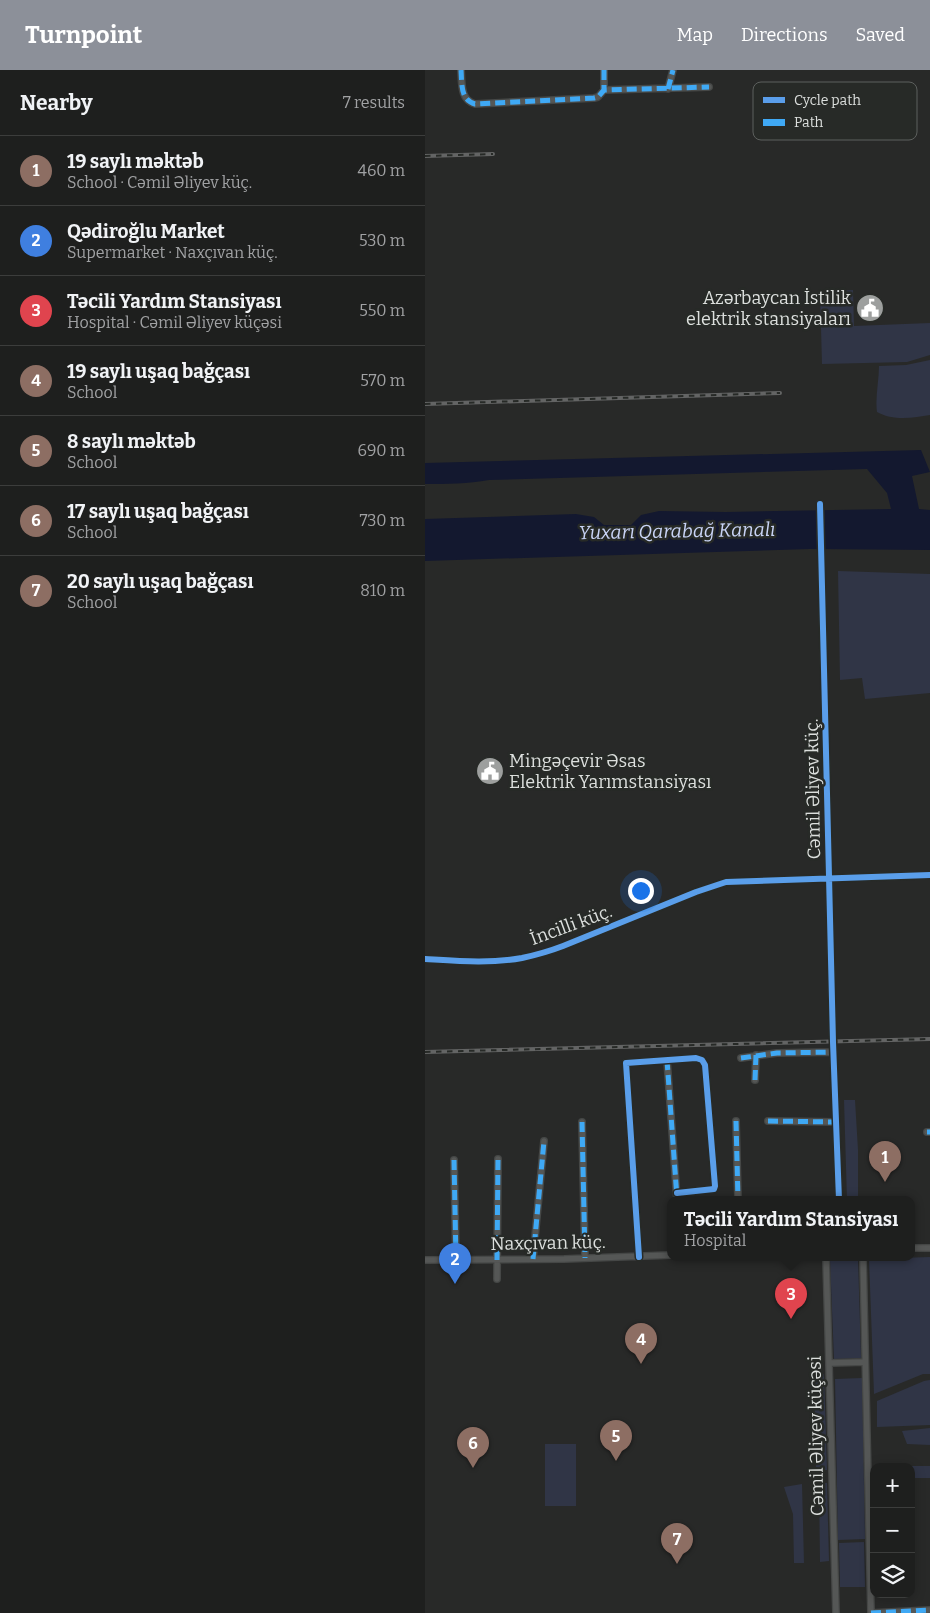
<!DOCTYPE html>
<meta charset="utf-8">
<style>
:root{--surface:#1e1f1e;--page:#262727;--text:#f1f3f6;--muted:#a1a2a4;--line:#3c3d3c;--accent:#8c9099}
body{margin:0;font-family:Bitter,serif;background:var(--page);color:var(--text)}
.controls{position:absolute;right:15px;bottom:15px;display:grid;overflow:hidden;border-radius:10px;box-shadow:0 2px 12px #0003}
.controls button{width:45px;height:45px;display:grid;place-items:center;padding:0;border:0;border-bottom:1px solid var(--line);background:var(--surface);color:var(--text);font:25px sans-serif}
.you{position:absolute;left:215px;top:820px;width:18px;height:18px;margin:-12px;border:4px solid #fff;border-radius:50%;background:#1a73e8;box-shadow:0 0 0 8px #1a73e833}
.badge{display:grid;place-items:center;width:32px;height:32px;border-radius:50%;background:var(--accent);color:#fff;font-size:16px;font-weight:700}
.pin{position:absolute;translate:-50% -41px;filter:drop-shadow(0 1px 2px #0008)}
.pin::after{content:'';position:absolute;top:26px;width:18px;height:15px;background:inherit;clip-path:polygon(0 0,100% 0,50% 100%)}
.popup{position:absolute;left:242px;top:1126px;width:248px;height:65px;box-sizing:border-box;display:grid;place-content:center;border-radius:10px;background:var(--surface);filter:drop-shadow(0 1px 4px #0005);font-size:16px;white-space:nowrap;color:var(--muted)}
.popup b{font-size:19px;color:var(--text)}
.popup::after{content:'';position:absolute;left:50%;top:100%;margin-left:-10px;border:10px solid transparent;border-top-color:var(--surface)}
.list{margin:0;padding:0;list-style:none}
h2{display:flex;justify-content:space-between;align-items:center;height:65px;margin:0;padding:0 20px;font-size:21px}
h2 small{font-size:16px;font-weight:400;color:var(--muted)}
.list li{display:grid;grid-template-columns:32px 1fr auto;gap:15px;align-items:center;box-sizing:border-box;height:70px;padding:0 20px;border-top:1px solid var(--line)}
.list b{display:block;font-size:19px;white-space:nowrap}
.list p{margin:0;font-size:16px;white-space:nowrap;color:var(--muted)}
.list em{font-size:16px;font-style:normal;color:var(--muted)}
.icon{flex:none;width:28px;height:28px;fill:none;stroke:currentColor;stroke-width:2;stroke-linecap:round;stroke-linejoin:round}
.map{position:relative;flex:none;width:505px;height:1543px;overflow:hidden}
header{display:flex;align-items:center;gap:30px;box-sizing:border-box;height:70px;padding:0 25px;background:var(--accent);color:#fff}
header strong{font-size:24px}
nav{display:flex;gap:28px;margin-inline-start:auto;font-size:18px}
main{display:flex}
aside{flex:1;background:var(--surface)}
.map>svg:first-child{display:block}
.green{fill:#303546}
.water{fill:#13182f}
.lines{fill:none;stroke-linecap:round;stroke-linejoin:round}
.minor-casing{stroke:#454746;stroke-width:8}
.minor{stroke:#555756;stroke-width:5.5}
.rail-casing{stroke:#636464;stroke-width:4}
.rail{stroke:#272a27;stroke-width:2;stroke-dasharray:5.5;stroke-linecap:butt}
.quiet{stroke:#3fa9f5;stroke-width:5;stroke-dasharray:10 5;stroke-linecap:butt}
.cycleway-casing{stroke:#272a27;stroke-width:9}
.cycleway{stroke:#5a9eea;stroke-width:6}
.labels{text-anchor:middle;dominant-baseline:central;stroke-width:5;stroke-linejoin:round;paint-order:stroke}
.poi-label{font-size:18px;fill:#dcdfdd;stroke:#272a27;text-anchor:end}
.street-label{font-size:18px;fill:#dcdfdd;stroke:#272a27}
.water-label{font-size:19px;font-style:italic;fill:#c9d4f6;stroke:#272a27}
.key{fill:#272a27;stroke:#5d605e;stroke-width:1}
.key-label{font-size:14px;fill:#dcdfdd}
</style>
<header>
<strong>Turnpoint</strong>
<nav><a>Map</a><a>Directions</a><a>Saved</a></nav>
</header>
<main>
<aside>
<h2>Nearby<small>7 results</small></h2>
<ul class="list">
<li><span class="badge" style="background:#8d6e63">1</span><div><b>19 saylı məktəb</b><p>School · Cəmil Əliyev küç.</p></div><em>460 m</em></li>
<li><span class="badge" style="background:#3f7fe0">2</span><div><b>Qədiroğlu Market</b><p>Supermarket · Naxçıvan küç.</p></div><em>530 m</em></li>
<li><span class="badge" style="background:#e0444e">3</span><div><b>Təcili Yardım Stansiyası</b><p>Hospital · Cəmil Əliyev küçəsi</p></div><em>550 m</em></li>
<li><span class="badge" style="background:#8d6e63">4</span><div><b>19 saylı uşaq bağçası</b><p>School</p></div><em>570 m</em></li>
<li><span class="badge" style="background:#8d6e63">5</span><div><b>8 saylı məktəb</b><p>School</p></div><em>690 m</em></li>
<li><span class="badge" style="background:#8d6e63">6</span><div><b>17 saylı uşaq bağçası</b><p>School</p></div><em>730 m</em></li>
<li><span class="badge" style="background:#8d6e63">7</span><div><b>20 saylı uşaq bağçası</b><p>School</p></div><em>810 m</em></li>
</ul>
</aside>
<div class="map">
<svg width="505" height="1543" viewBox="0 0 505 1543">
<rect width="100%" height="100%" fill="#282928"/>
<path class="green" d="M428,220L429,256L505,253V285L482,292L397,294L395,222Z
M505,290V345C488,348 468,351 452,342C450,327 454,311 454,296L481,295Z
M413,501L505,504V623L440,629L437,608L415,610Z
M419,1030H430L433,1080V1130H422Z
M505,1187V1304H498L449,1324L444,1189Z
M433,1188L436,1288L409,1289L405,1189Z
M394,1304H399L402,1400L391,1401L389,1312Z
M437,1308L440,1469L413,1470L410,1309Z
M505,1310V1355L452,1357V1331L499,1311Z
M505,1358V1375L482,1374L477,1361Z
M120,1374H151V1436H120Z
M482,1396H505V1408H486V1397Z
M394,1413H402L404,1491L395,1492Z
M377,1414L379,1493H369L368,1444L359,1417Z
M439,1472L440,1517H415L414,1473Z"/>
<path class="water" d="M496,380L505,402L487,406L494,439L505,440V480L385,479L0,491V449L151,444L169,447L179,455H206L216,445L234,441L301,442L466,439L462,423L442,399L64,410C43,414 22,414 0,414V393Z"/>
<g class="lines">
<g class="minor-casing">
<path id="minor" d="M36,0C37,13 35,30 50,34L169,28L173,27L179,20L284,17
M179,0V20
M243,19L248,0
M395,434L408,972L414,1130
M0,889C32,891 65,894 97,888C111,885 125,881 138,876L271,822L301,812L505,805
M316,988L352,983L408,982
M242,990L252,1130
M330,1010L331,985
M311,1051L313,1130
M343,1051L411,1052
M157,1052L160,1188
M502,1062H505
M29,1090L31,1190
M486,1178H505
M214,1187L201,993L271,988L277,990L280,995L290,1116L289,1119L252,1123
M401,1188L411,1543
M438,1188L446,1543
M108,1189L119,1071
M0,1190L139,1189L246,1185
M72,1209L73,1089
M405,1293L440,1292
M446,1543L505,1540"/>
</g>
<use href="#minor" class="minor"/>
<g class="rail-casing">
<path id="rail" d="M0,86L68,84
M0,334L355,323
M0,982L505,969"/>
</g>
<use href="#rail" class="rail"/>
<path class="quiet" d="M36,0C37,13 35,30 50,34L169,28L173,27L179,20L284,17
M179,0V20
M243,19L248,0
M316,988L352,983L408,982
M242,990L252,1128
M330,1010L331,985
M311,1051L313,1130
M343,1051L411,1052
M157,1052L160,1188
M502,1062H505
M29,1090L31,1190
M108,1189L119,1071
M72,1190L73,1089
M446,1543L505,1540"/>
<g class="cycleway-casing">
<path id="cycleway" d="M395,434L408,972L414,1130
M0,889C32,891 65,894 97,888C111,885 125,881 138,876L271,822L301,812L505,805
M214,1187L201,993L271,988L277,990L280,995L290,1116L289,1119L252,1123"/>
</g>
<use href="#cycleway" class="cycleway"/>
</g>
<defs>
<g id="civic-disc" transform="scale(1.4375)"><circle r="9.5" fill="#9d9f9e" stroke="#272a27"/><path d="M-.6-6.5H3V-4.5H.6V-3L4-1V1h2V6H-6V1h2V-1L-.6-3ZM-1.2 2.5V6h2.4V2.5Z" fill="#fff"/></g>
</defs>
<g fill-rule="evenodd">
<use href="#civic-disc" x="445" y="238"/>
<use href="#civic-disc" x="65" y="701"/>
</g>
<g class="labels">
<g class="poi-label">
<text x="426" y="228">Azərbaycan İstilik<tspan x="426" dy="21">elektrik stansiyaları</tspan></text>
<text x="84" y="691" text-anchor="start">Mingəçevir Əsas<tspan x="84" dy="21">Elektrik Yarımstansiyası</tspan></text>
</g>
<g class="street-label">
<text transform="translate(388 719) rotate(-91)">Cəmil Əliyev küç.</text>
<text transform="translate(146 855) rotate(-20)">İncilli küç.</text>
<text transform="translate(123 1173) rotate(-1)">Naxçıvan küç.</text>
<text transform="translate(391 1366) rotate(-91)">Cəmil Əliyev küçəsi</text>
</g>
<g class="water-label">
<text transform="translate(252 461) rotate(-1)">Yuxarı Qarabağ Kanalı</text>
</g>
</g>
<rect x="328" y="12" width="164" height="58" rx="8" class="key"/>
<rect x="338" y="27" width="22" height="6" fill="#5a9eea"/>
<rect x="338" y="49" width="22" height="7" fill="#3fa9f5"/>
<g class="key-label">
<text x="369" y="35">Cycle path</text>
<text x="369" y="57">Path</text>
</g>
</svg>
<div class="controls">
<button>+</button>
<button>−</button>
<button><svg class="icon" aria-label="layers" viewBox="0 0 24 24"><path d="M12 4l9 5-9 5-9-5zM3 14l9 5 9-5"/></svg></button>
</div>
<div class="you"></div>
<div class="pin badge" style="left:460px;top:1112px;background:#8d6e63">1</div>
<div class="pin badge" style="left:30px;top:1214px;background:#3f7fe0">2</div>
<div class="pin badge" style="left:366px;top:1249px;background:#e0444e">3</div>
<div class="popup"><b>Təcili Yardım Stansiyası</b>Hospital</div>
<div class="pin badge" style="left:216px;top:1294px;background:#8d6e63">4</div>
<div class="pin badge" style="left:191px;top:1391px;background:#8d6e63">5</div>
<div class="pin badge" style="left:48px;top:1398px;background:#8d6e63">6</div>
<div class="pin badge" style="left:252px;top:1494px;background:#8d6e63">7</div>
</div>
</main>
